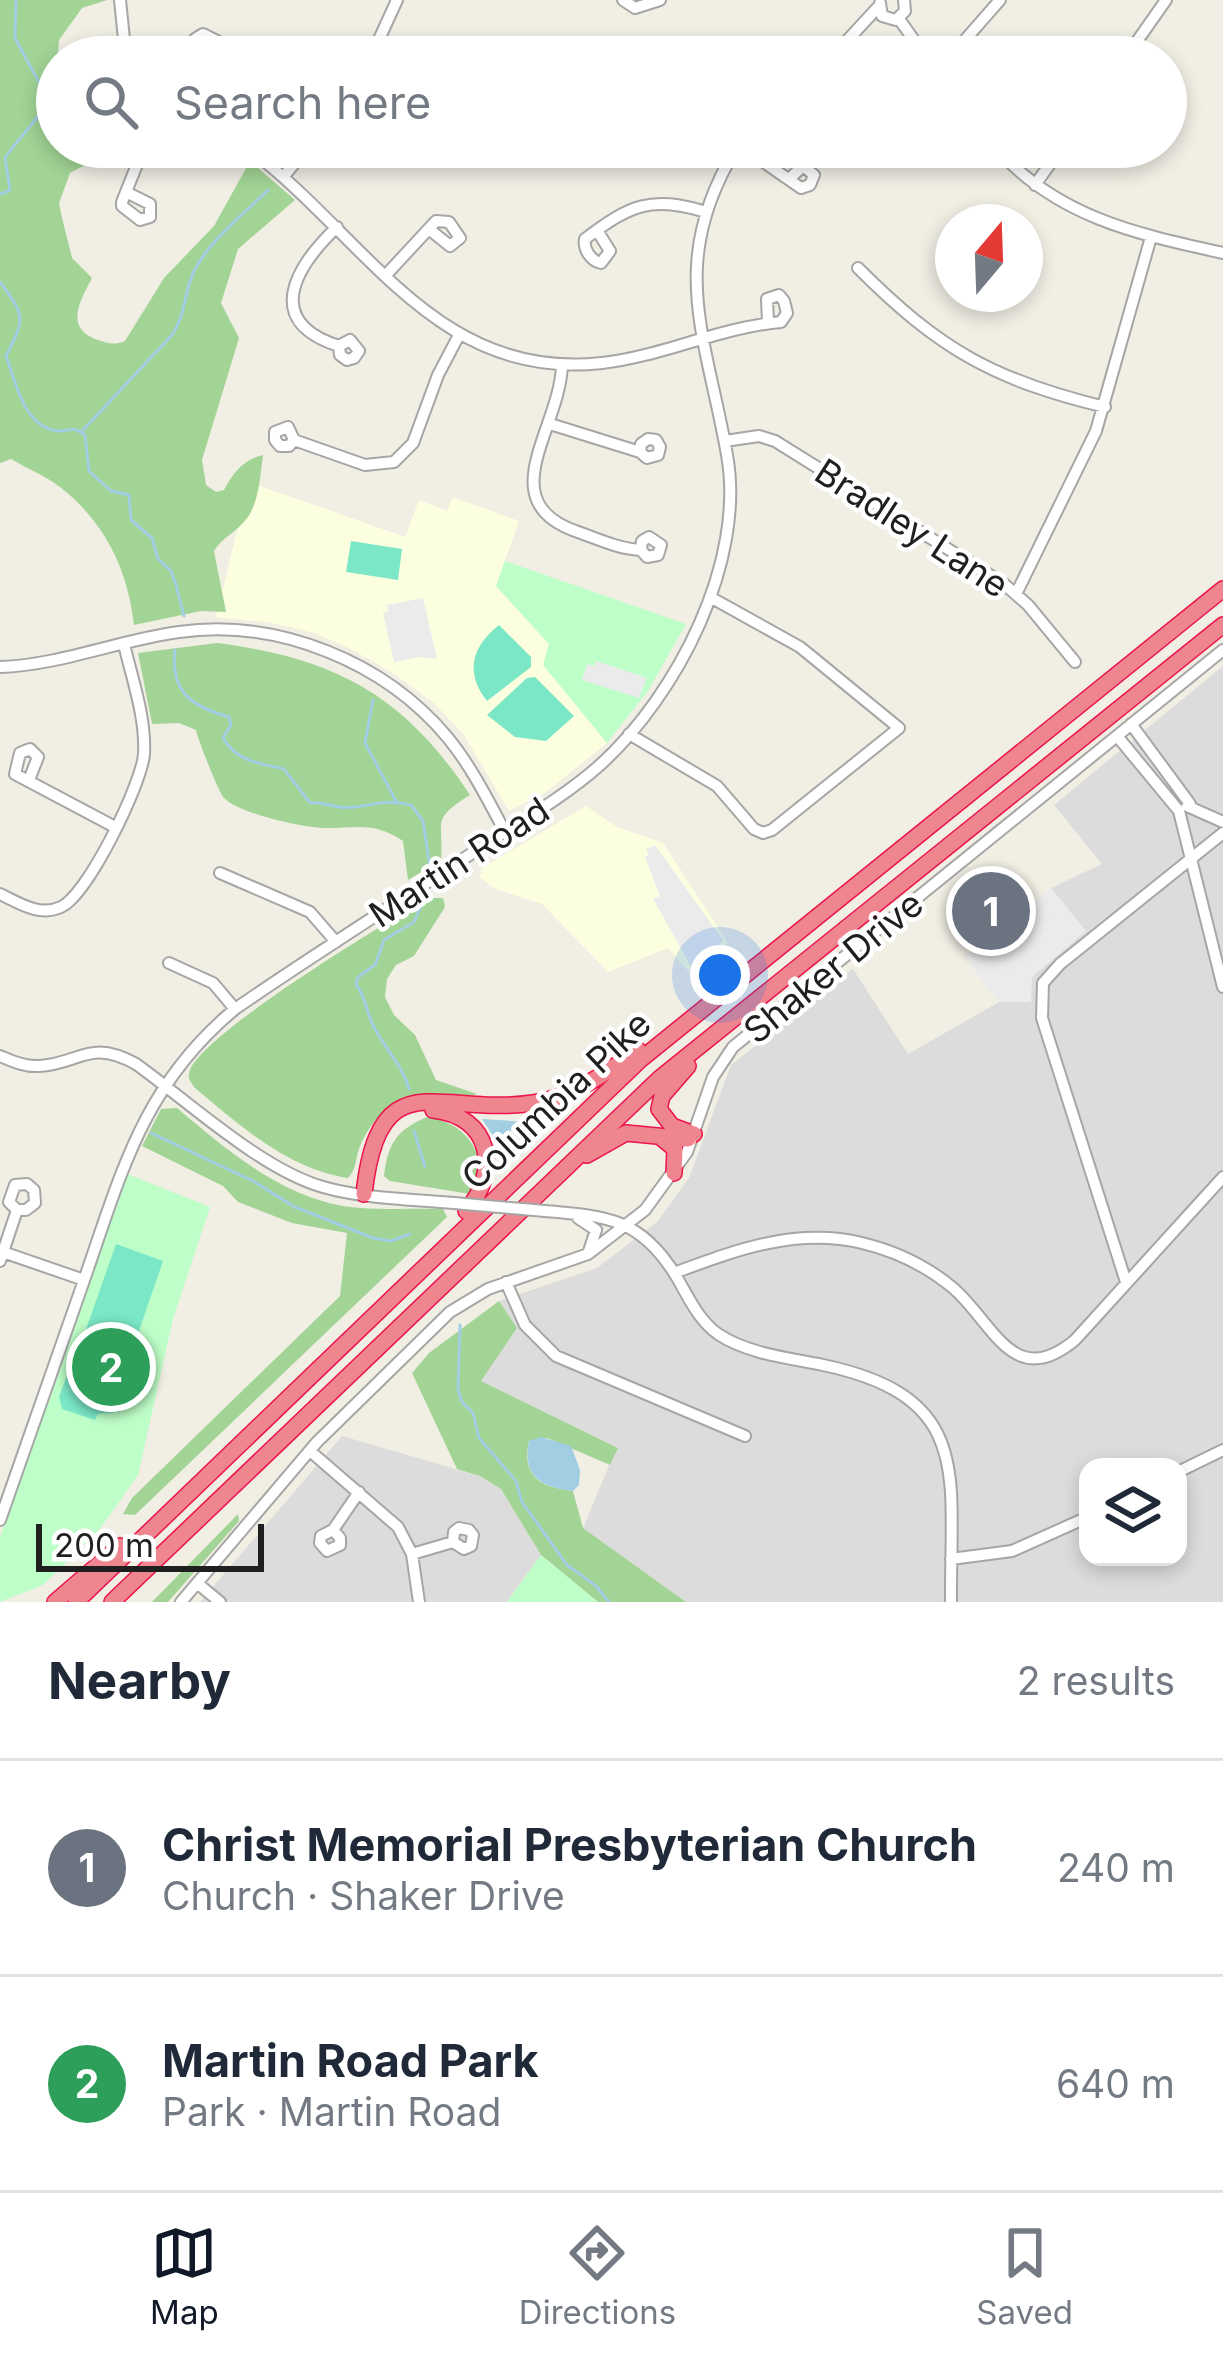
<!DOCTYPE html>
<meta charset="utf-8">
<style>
:root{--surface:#fff;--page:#f2f2f3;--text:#1f2937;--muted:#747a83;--line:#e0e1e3;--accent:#111827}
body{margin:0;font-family:Inter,sans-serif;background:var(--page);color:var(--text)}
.controls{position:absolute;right:36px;bottom:36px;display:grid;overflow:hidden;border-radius:24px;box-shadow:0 6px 18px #0003}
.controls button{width:108px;height:108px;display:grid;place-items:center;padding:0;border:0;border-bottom:3px solid var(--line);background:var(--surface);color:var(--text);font:60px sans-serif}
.compass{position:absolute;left:935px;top:204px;width:108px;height:108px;border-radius:50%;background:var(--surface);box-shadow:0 6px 18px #0003;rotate:19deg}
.scale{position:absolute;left:36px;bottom:30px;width:228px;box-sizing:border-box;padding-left:12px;border:6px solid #1f1f1f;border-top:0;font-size:33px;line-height:42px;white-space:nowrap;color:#1f1f1f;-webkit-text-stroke:9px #fff;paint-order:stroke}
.you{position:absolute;left:720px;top:975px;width:42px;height:42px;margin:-30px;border:9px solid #fff;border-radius:50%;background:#1a73e8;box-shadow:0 0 0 18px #1a73e833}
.badge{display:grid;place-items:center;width:78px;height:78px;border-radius:50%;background:var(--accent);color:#fff;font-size:39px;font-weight:700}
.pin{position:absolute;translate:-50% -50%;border:6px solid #fff;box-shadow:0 3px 12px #0006}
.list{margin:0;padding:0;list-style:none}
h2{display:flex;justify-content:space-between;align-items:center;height:156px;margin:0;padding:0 48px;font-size:51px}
h2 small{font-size:39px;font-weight:400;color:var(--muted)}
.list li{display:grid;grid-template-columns:78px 1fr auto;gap:36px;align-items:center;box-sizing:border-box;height:216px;padding:0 48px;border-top:3px solid var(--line)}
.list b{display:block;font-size:45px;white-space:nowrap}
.list p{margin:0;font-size:39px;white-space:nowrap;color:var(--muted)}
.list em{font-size:39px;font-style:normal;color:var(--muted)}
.icon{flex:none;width:66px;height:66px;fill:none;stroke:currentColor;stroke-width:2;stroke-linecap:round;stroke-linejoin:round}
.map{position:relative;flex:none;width:1223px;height:1602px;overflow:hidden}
.search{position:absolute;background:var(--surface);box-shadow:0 6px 18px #0003;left:36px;right:36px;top:36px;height:132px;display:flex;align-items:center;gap:30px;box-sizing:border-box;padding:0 42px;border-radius:66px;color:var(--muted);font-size:45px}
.sheet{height:588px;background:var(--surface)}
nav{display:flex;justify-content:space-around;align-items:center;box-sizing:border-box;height:168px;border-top:3px solid var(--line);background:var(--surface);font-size:33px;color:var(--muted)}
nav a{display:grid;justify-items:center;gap:6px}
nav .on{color:var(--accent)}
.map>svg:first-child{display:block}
.residential{fill:#dddcdc;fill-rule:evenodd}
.education{fill:#fcffdf}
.forest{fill:#a2d495}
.park{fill:#befec8}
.pitch{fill:#7be7c7}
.parking{fill:#ebebeb}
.water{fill:#a1cee2}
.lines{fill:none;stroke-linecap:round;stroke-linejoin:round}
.stream{stroke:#a1cee2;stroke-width:3}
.minor-casing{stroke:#a6a6a6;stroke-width:14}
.highway-casing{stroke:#eb144b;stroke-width:18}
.minor{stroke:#fff;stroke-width:10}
.highway{stroke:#ef858f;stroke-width:15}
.minor-bridge-casing{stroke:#a6a6a6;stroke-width:14;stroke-linecap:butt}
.minor-bridge{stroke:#fff;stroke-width:10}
.labels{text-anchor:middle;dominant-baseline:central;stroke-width:9;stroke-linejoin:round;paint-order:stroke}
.street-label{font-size:36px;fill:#1f1f1f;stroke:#fff}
</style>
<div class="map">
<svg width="1223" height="1602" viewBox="0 0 1223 1602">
<rect width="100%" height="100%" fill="#f1eee4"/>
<path class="residential" d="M1223,666V1602H686L583,1528L617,1447L480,1381L517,1328L499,1301L597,1268L657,1222L689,1178L731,1065L853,969L908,1054L999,1002L1030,1001L1031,977L1085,931L1051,888L1102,864L1054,805ZM1088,1467H1178V1557H1088Z
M342,1436L480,1476L501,1489L541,1555L507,1602H200Z"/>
<path class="education" d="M249,482L405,537L419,500L447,511L453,497L519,521L496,586L549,644L544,665L607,743L546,792L509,811L464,735L435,704L393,673L351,649L314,633L272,623L216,617Z
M586,806L617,827L663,843L728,943L689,972L668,948L608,972L542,904L493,888L480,877L482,868Z"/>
<path class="forest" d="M0,0H107L82,8L59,40L52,129L57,134V147H81L85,165L70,173L59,203L62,218L72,258L92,278C81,299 64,327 95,339C108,343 113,346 125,341L164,278L214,226L250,161L295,200L238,249L221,303L239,338L202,460L206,485L216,492L224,490C233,473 244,459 263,455C260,477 259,507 243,523C233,534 222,538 214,551L226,612L201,611L134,625C128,570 105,522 60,487C46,476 26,468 11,459L0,463Z
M217,643C335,658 404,695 470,795C430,820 444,820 441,860L408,880L403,841C372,820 356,829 322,828C301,827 238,813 224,798C219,793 198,740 196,730L179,723L152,724L138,653Z
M429,898H443L445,907L414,956L396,965L387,979L385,997L394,1015L415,1035L436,1080L477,1094C455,1102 432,1089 410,1097C385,1105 366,1127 358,1152C355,1163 356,1169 348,1178C288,1169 239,1125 194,1087C190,1080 187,1079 190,1070C205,1032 386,922 429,898Z
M177,1108C222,1146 271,1188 329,1203C364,1212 407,1208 443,1209L447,1217L135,1515L123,1514L132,1498L340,1296L347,1233L292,1223L238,1202L223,1186L142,1146L161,1109Z
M427,1117C466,1122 493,1157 470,1194L390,1181L384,1176C388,1144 396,1130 427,1117Z
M499,1301L517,1328L481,1381L618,1448L610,1465L547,1438L529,1441C521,1477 541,1487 573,1491L583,1528L686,1602H598L541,1555L501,1489L480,1476L457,1469L412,1373L429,1353Z
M238,1514L239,1521L168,1602H152Z"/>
<path class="park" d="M505,561L686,624L648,691L607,743L543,665L549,644L496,586Z
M127,1174L210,1207L173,1319L138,1475L97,1533L43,1585L0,1602V1537Z
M541,1555L598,1602H507Z"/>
<path class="pitch" d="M351,541L402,549L398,580L346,572Z
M499,625L531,657V667L487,701C465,673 471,647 499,625Z
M535,677L574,716L546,741L515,737L487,715L527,678Z
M116,1244L163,1261L131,1354L83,1338Z
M79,1343C108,1356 120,1380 120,1412L98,1414L95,1420L62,1409L59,1397Z"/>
<path class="parking" d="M423,598L437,659L420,657L394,662L383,613L388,612L387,605Z
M596,661L647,678L639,698L582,680L587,664L594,666Z
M655,845L723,940L715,952L712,950L703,956L705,960L699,965L691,966L653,899L660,896L645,857L649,855L646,849Z
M1051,888L1086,931L1032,977L1031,1002H999L963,956Z"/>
<path class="water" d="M482,1119L528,1122L532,1128L509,1150L503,1151Z
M541,1437L571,1446L580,1470L579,1485L573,1491C541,1487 522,1477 529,1441Z"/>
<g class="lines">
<path class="stream" d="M0,194L10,190L5,158C18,138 39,120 48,99L15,38L16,0
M0,282C26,317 25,318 6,356C15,380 24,429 59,431C72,431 72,425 85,435L89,471L111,491L129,495L131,520L152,538L158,559L171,571L176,585L184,616
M83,430L172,335C186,315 184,290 195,269C213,237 243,215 268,190
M175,650C170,693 193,707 229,717L231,725L223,738C237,762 260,763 284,769L310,803C323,802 326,805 339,807C359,811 379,797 411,805L423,821L430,868
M373,700L365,743L396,801
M409,1089C403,1066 386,1050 375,1029C366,1014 367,999 356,984L358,977L375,965L384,940L414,922L424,899
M414,1131L425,1167
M151,1133L253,1181L295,1207L373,1238L391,1241L410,1234
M460,1325L458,1390L462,1402L473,1413L479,1438L516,1481L522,1502L567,1565L596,1586L609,1602"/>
<g class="minor-casing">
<path id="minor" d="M120,0L124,39L131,57
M623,0L635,8L660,0
M880,3L882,16L896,20L905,11L904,0
M899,19L926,57
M189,57L195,39L203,34L223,44L218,57
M371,57L397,0
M832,57L879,6
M950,57L1000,0
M1126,57L1166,0
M246,147C363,232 434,382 602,363C663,356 721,327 781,322L787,313L784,301L779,295L767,299L768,323
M742,147L801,188L810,185L814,175L803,166L789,179
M995,147C1056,217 1137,234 1223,253
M284,176L308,147
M1035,185L1062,147
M126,192L150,204V217L140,220L122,206V202L144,147
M337,227C294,268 263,322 339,346L340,355L347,360L354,358L359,351L350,340L339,346
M598,232L610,251L601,263C591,261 583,249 585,239C630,205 651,195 706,212
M858,268C939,349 993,380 1105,407
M385,276L436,221L449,222L460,238L450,246L430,230
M562,364C561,428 489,502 578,532C598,539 619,549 641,550L647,557L658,555L661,545L649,537L642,541L641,550
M550,424L640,452L647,458L658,455L660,447L656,440L648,439L641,444L640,452
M294,440L289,446H280L275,440V432L288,427L294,440L365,465L394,462L413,443L438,375L459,335
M725,441L759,436L775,441L1004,584L1028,605L1075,662
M1016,594L1096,431L1151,237
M0,667C61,665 119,640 179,632C278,618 385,662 448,738C471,766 488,800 505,832
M1131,724L1190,804
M629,734L717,786L754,829L763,833L772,830L899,728L800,647L710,597
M1117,736L1179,811L1223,987
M29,780L38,757L30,749L20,753L15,774L115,827
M1187,806L1223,822
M220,873L310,912L336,942
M0,894C19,903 39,917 61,907C88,895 142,783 144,754C146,717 132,679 124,644
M169,963L213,983L235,1009
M0,1056C12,1061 25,1067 39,1066C80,1064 89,1038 136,1064C189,1102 262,1170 323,1187C365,1199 411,1199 454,1203
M545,1211C606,1216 641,1218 676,1276C688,1296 698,1320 718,1334C748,1354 789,1358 823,1365C974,1397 950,1475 951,1602
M578,1218L596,1230L588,1254
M0,1251L84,1280
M0,1261L17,1210H26L35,1203L34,1190L27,1184L15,1185L9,1202L17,1210
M674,1273C736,1250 796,1227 862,1243C895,1251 928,1267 953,1288C993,1322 1013,1392 1075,1340L1223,1177
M506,1282L525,1325L556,1356L745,1436
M1126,1282L1042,1018L1043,983L1060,964L1223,833
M310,1451L398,1527L412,1554L419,1602
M1178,1472L1223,1450
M0,1520C28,1442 55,1364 82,1286C121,1175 141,1087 235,1009C316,953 398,902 480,848C520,822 564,797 600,765C678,694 746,561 727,455C706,335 666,262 737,147
M333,1530L340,1538V1545L327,1551L320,1543L321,1536L333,1530L359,1492
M412,1554L453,1542L464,1549L471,1546L473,1535L469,1530L459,1528L454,1532L453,1542
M951,1559L1012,1551L1088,1517
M197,1583L220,1602
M181,1602L317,1442L450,1312L488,1289L588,1254L645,1210L687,1152L713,1077L733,1047L1223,650"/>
</g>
<g class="highway-casing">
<path id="highway" d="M688,1066L662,1096L659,1109L672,1126L694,1134
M433,1110C491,1116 501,1171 466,1211
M659,1136L675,1149L674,1173
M587,1155L626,1133L688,1139
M364,1194C379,1058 439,1117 533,1103C574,1097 605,1073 638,1050
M55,1602L120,1546
M76,1602L640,1060L1223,589
M112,1602L660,1078L1223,625"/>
</g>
<use href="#minor" class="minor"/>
<use href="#highway" class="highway"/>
<g class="minor-bridge-casing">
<path id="minor-bridge" d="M454,1203L545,1211"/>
</g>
<use href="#minor-bridge" class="minor-bridge"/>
</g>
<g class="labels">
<g class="street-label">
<text transform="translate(912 528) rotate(33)">Bradley Lane</text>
<text transform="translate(459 862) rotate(-33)">Martin Road</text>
<text transform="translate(833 967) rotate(-39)">Shaker Drive</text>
<text transform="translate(556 1100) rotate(-43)">Columbia Pike</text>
</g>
</g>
</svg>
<div class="controls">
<button><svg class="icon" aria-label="layers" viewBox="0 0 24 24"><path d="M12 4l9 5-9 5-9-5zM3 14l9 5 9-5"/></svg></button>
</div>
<svg class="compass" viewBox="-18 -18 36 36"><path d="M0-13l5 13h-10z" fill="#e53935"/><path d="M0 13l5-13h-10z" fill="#747a83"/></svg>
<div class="scale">200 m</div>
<div class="you"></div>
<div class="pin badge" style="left:991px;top:911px;background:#6b7280">1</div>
<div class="pin badge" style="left:111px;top:1367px;background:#2e9e5b">2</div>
<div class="search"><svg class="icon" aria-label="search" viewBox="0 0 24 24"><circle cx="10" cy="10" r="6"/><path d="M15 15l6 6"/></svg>Search here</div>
</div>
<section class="sheet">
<h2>Nearby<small>2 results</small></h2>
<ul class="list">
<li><span class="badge" style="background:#6b7280">1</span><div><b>Christ Memorial Presbyterian Church</b><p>Church · Shaker Drive</p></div><em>240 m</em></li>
<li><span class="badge" style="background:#2e9e5b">2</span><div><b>Martin Road Park</b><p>Park · Martin Road</p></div><em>640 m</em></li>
</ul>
</section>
<nav>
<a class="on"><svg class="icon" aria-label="map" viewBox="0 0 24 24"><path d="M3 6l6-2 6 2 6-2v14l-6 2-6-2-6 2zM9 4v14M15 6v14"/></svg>Map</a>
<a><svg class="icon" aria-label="directions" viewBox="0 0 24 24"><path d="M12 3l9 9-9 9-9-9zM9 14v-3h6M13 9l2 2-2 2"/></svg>Directions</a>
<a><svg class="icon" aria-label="saved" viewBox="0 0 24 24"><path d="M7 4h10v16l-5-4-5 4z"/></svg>Saved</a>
</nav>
